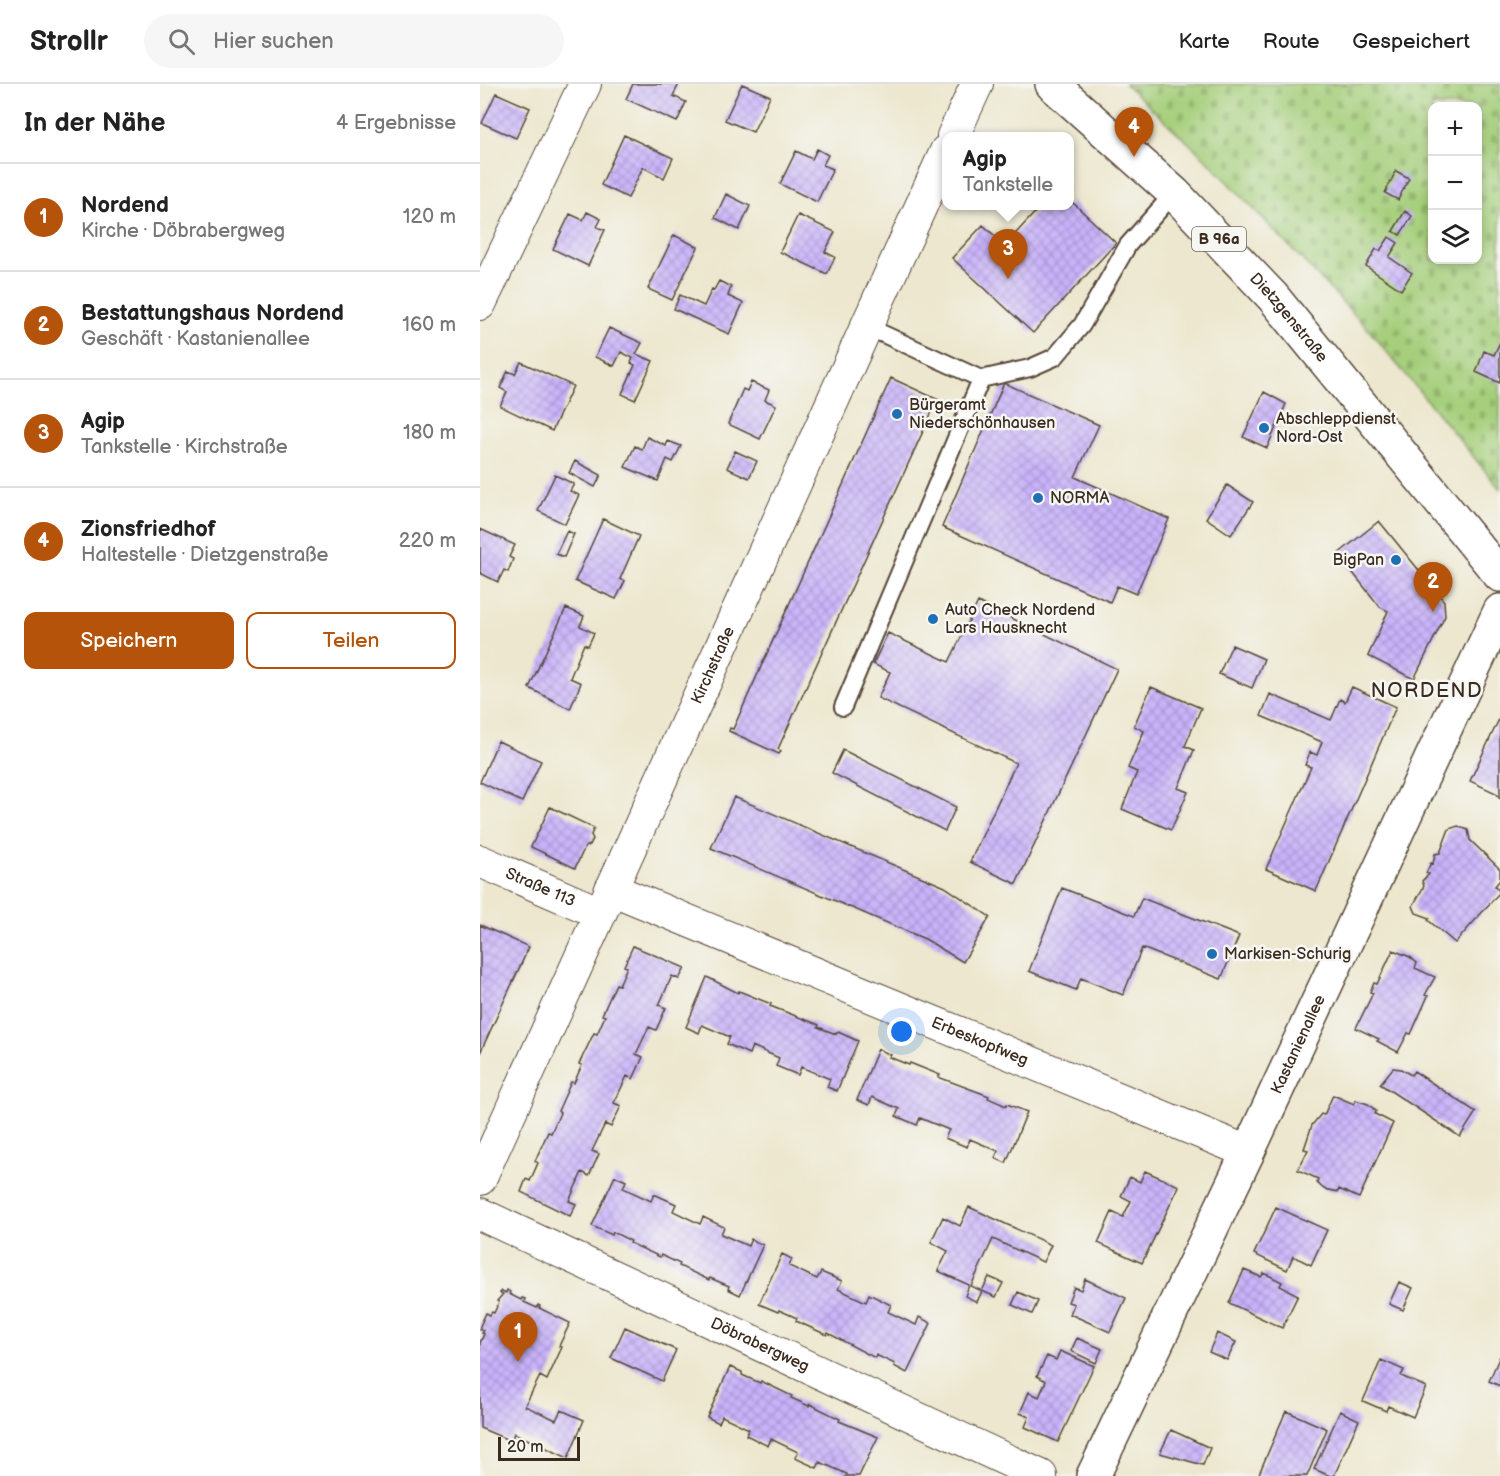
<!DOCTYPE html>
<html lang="de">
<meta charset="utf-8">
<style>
:root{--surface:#fff;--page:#f6f6f6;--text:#222;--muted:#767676;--line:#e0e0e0;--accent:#b45309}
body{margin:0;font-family:"Balsamiq Sans",sans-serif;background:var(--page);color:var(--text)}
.controls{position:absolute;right:18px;top:18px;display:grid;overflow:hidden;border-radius:12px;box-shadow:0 3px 9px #0003}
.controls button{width:54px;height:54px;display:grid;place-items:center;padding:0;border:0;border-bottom:2px solid var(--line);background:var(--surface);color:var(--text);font:30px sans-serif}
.scale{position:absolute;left:18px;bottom:15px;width:82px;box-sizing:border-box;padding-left:6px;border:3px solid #3b2a1e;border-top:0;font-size:16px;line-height:21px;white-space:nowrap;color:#3b2a1e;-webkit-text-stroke:4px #f6f6f2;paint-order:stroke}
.you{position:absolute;left:422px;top:948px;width:21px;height:21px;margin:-15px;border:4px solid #fff;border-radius:50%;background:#1a73e8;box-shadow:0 0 0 9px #1a73e833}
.badge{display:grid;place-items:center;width:39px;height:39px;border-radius:50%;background:var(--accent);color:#fff;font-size:20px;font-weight:700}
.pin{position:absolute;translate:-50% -50px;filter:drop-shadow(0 2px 3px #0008)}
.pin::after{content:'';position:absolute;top:32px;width:21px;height:18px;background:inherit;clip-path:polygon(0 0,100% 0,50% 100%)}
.popup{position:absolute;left:462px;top:48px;width:132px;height:78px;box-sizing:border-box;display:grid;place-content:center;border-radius:12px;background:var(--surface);filter:drop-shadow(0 2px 4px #0005);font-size:20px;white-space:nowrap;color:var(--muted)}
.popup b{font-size:22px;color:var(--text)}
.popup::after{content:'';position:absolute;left:50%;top:100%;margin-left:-12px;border:12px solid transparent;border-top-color:var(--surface)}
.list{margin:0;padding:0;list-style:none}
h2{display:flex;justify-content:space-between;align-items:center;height:78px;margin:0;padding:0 24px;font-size:26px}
h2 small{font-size:20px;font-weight:400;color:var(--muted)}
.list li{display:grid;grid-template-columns:39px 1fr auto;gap:18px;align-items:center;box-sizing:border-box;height:108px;padding:0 24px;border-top:2px solid var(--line)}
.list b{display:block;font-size:22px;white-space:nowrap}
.list p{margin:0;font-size:20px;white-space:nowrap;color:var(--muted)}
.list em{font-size:20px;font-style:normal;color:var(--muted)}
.actions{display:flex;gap:12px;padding:18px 24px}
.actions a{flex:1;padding:14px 0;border:2px solid var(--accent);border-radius:12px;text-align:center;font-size:21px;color:var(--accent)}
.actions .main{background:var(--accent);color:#fff}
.icon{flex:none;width:33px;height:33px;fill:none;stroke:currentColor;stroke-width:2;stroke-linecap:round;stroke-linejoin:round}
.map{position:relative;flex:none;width:1020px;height:1392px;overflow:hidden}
header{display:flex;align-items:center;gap:36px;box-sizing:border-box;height:84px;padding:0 30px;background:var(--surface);border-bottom:2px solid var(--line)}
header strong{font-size:28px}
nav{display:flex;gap:33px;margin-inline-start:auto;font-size:21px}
.search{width:420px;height:54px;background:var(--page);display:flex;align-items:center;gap:15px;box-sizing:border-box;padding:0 21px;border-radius:33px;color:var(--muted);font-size:22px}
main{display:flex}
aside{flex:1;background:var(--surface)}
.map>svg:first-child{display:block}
.cemetery{fill:url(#cemetery-stones);stroke:#707c4c;stroke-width:1.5;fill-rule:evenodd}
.building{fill:url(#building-cross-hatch)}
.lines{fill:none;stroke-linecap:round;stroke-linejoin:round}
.lane-casing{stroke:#564638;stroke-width:20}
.street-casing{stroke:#564638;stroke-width:34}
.secondary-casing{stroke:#564638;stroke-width:36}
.primary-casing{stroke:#564638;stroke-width:36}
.lane{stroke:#fff;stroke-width:16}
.street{stroke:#fff;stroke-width:32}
.secondary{stroke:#fff;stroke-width:33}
.primary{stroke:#fff;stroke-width:33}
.poi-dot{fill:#1f6fb2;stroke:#f6f6f2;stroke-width:2}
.labels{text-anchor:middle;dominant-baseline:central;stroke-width:5;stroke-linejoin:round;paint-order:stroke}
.shield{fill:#f6f6f2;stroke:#73675e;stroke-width:1.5}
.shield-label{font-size:15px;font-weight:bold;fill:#3b2a1e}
.street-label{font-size:16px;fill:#3b2a1e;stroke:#f6f6f2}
.poi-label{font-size:16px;fill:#3b2a1e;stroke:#f6f6f2;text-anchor:start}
.quarter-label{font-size:20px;letter-spacing:1.5px;fill:#3b2a1e;stroke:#f6f6f2}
</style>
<header>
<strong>Strollr</strong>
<div class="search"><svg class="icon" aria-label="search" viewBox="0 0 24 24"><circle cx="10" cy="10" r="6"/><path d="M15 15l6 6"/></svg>Hier suchen</div>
<nav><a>Karte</a><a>Route</a><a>Gespeichert</a></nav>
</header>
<main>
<aside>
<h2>In der Nähe<small>4 Ergebnisse</small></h2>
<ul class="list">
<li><span class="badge">1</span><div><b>Nordend</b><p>Kirche · Döbrabergweg</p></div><em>120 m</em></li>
<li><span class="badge">2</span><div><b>Bestattungshaus Nordend</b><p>Geschäft · Kastanienallee</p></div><em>160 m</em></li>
<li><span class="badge">3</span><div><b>Agip</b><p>Tankstelle · Kirchstraße</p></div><em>180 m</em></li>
<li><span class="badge">4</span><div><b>Zionsfriedhof</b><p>Haltestelle · Dietzgenstraße</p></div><em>220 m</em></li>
</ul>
<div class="actions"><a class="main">Speichern</a><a>Teilen</a></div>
</aside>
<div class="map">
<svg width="1020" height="1392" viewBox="0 0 1020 1392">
<defs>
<pattern id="cemetery-stones" width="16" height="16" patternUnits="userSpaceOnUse" patternTransform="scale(1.5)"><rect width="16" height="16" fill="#a6cf7b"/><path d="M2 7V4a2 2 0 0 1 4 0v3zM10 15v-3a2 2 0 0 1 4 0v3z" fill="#90b26a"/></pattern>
<pattern id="building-cross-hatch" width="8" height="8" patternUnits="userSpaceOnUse" patternTransform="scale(1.5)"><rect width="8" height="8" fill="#c9b4fc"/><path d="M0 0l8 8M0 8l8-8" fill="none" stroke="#a493cb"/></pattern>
</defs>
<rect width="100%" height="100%" fill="#f6f6f2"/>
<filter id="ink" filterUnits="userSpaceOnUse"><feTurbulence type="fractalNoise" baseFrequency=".0167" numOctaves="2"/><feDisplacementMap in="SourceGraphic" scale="12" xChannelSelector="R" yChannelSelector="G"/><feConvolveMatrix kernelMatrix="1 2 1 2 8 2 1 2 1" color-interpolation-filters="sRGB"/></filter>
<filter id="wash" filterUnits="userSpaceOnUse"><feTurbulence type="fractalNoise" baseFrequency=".008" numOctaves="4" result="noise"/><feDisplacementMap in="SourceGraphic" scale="24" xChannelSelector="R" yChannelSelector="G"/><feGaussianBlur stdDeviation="1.35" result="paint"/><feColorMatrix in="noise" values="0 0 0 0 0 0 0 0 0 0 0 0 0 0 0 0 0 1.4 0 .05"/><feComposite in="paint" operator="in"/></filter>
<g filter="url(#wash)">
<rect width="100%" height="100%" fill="#ece7ce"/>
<path class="cemetery" d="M645,0H1020V405L888,245L728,77ZM952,22H998V176H952Z"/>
<g id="blocks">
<path class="building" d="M153,0H199L193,12L206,18L197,38L146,15Z
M262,0L290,12L273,48L245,36Z
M16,9L50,24L36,54L2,39Z
M144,51L193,74L184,94L163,83L148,114L121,101Z
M337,65L348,71L343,81L353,85L337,118L300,100L316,67L332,75Z
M916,87L929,94L918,116L905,109Z
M246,110L270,122L259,146L235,134Z
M590,116L636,159L553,249L472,174L503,141L525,161L561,122H590Z
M925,127L932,132L920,151L913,147Z
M107,128L121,135L117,143L125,146L108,182L73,165L90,130L103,136Z
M318,131L355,148L345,168L355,173L347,190L300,168Z
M194,151L218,163L192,216L168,205Z
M909,153L918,159L909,173L932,189L921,206L886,182L896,165L900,167Z
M239,197L251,203L248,212L263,219L249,250L194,225L200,211L224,222L232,205L234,206Z
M129,244L162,259L156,270L173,277L155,316L142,310L155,281L151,279L153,274L141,268L134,282L115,273Z
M1020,258V299L996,288L1004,267L1014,271Z
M41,278L93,302L72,347L20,322L27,308L20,304L28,287L35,290Z
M411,294L461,317L459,320L456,319L298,665L301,667L299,670L249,647L250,644L253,645Z
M271,298L289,306L285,316L296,321L280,355L248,340L263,305L267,307Z
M524,299L619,341L595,393L689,435L656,510L637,502L630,518L462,443Z
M784,308L806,320L787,364L763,353Z
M167,353L186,362L188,357L201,362L193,378L187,375L178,397L145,383L155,362L162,365Z
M255,367L277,377L269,394L247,384Z
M95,377L121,391L115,403L89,389Z
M75,391L94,400L90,407L99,411L85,440L58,427Z
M747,401L773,418L751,451L726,434Z
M123,435L159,452L140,495L145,497L136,515L95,497Z
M899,437L964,517L965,532L934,595L888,572L908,527L900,523L858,470Z
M0,445L35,461L29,473L33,475L28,488L24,486L18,498L0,489Z
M87,447L94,450L84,473L76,470Z
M498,518L637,585L536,800L490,778L536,679L398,614L410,588L393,580L408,549L469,578Z
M86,524L104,532L100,542L114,549L108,562L104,560L90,594L101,599L90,625L49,604Z
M752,561L784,575L772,604L739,590Z
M671,603L721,624L705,662L714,666L698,704L708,708L691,746L642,725L657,688L648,684L664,647L654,642Z
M872,603L916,623L836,807L786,785L831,683L825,681L830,668L837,671L842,658L781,632L790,610L851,636L860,615L865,618Z
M1020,633V714L1016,709L990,697Z
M18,657L61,677L42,718L0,698Z
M363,666L476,723L465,747L352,689Z
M254,713L465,803L510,833L483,878L445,855L231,764Z
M70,723L114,744L111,751L113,755L110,761L105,763L95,784L51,763Z
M978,742L988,746L990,756L1020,785V796L1015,802L1020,808L975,859L948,836L950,834L936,829L933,822L944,802L942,797L949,790L946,789L951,779L953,780L955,770L960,769L969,745Z
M582,804L654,832L662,814L759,852L741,895L662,864L643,911L601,894L596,906L549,887Z
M0,841L49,863L0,969Z
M153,862L205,884L199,895L192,892L179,921L186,924L176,946L169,943L156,970L163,973L153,995L147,992L134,1019L141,1022L131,1043L125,1040L112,1067L119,1070L109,1092L102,1088L89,1117L96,1120L90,1132L41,1108L46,1095L50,1097L58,1079L55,1077L68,1048L71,1049L80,1029L78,1027L91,998L94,999L102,981L99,980L114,949L117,950L125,932L122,931L136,900L139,901L147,883L144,882Z
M913,866L930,873L937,879L935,884L955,893L945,911L948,912L931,950L928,949L918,968L897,957L899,955L876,944L893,909L890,908L894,899L897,900Z
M227,893L258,909L259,907L291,920L290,922L339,941L338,943L356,950L358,948L378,957L357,1007L347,1003L350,995L321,983L318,991L296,982L299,974L272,962L269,970L247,960L250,953L222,941L219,949L206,943Z
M398,965L411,971L409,973L429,981L430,979L460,991L458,993L509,1012L508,1014L526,1022L527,1020L547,1028L526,1079L515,1074L518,1067L490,1055L487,1063L465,1054L469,1046L440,1034L437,1041L416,1032L419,1025L392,1013L389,1021L377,1016Z
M913,984L921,985L931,991L934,987L996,1028L980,1053L900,1000Z
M853,1011L874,1020L875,1016L888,1020L896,1027L895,1030L913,1039L879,1114L859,1105L858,1108L844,1105L837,1099L838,1095L818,1086L828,1066L824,1065L832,1041L841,1030L844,1031Z
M665,1087L699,1102L662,1179L618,1159L632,1128L643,1133L651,1117L641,1112L650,1093L660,1098Z
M135,1092L146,1097L143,1104L171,1117L174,1110L196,1120L193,1127L220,1140L223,1133L244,1143L241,1150L268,1162L271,1155L283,1161L260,1211L248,1205L249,1202L230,1194L229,1196L199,1182L200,1180L181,1171L180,1173L150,1159L151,1157L133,1148L132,1151L112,1142Z
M489,1123L571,1161L563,1178L513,1155L491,1202L502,1207L497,1218L485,1212L489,1201L458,1187L468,1167L451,1158L463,1133L480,1142Z
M796,1123L847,1146L831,1181L813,1172L807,1186L774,1170Z
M302,1170L312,1175L309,1182L337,1195L341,1188L362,1197L358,1205L386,1218L389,1210L411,1221L408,1228L436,1241L439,1233L451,1239L427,1289L414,1282L415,1280L396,1271L395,1274L348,1249L347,1251L316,1237L317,1234L299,1226L298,1228L279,1220Z
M764,1186L781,1193L784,1189L802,1198L800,1202L818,1211L802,1244L749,1219Z
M509,1193L523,1199L516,1213L502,1207Z
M605,1195L646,1214L630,1248L590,1230L594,1220L588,1218L594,1203L601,1206Z
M919,1198L933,1204L923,1226L909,1220Z
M27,1206L30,1208L29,1210L41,1216L42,1214L45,1215L44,1218L57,1224L58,1221L60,1222L59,1224L90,1239L79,1262L82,1263L67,1296L60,1292L45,1322L76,1336L81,1326L104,1336L88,1374L34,1349L31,1357L0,1344V1259L4,1250L2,1249L3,1246L0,1245V1242L6,1229L10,1231L12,1228L14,1229L19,1218L17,1217L23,1210L20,1209L22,1207L26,1209Z
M538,1208L558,1217L552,1230L532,1221Z
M145,1243L196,1266L182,1297L131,1274Z
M737,1249L756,1258L747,1276L729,1268Z
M597,1254L622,1265L616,1279L591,1267Z
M580,1267L614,1282L578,1358L545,1343L549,1333L540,1329L549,1308L559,1313L563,1304L566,1297L557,1292L567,1272L576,1276Z
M1020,1272V1302L1009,1297Z
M901,1276L924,1286L921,1292L946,1303L933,1333L908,1322L906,1327L883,1317Z
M250,1283L262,1288V1291L280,1299L281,1297L312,1312L311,1314L329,1322L330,1320L360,1335L359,1337L398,1353L379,1392H366L367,1390L340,1378L337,1384L315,1374L318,1368L291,1355L288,1362L266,1351L269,1345L242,1332L239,1339L227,1333Z
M806,1327L847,1345L827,1392H778Z
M860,1327L879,1336L854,1392H850L834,1385Z
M691,1346L730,1364L723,1381L680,1369Z"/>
</g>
</g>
<g filter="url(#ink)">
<use href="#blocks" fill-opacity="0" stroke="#564638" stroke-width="1.5"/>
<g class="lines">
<g class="lane-casing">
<path id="lane" d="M388,243L501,295L550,284L575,273L602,241L648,161L694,109
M363,623L501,295"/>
</g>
<g class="street-casing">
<g id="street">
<path d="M473,52L497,0"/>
<path d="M0,220L105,0"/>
<path id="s1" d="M0,777L120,829"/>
<path id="s2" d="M131,805L768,1068"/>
<path id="s3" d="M0,1095L466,67"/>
<path id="s4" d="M0,1130L561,1392"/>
</g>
</g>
<g class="secondary-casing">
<g id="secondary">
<path id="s5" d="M613,1392L768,1068L1020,527"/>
</g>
</g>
<g class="primary-casing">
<g id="primary">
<path id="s6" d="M572,0L694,109L793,213L1020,491"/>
</g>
</g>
<use href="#lane" class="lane"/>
<use href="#street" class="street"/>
<use href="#secondary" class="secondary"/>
<use href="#primary" class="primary"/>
</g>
</g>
<g class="poi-dot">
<circle cx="417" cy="330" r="6"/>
<circle cx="784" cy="344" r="6"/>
<circle cx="558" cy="414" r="6"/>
<circle cx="916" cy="476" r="6"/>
<circle cx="453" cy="535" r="6"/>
<circle cx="732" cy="870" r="6"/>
</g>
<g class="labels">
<rect class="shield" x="712" y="143" width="54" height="24" rx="4.5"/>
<g class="shield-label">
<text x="739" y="155">B 96a</text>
</g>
<g class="street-label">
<text stroke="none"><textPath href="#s6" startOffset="333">Dietzgenstraße</textPath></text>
<text stroke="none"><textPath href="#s3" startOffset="564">Kirchstraße</textPath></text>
<text stroke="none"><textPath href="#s1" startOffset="66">Straße 113</textPath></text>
<text stroke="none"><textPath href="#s2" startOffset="399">Erbeskopfweg</textPath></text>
<text stroke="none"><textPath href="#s5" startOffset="478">Kastanienallee</textPath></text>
<text stroke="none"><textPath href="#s4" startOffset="309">Döbrabergweg</textPath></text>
</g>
<g class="poi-label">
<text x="429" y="321">Bürgeramt<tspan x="429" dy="18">Niederschönhausen</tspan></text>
<text x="796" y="335">Abschleppdienst<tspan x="796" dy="18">Nord-Ost</tspan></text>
<text x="570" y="414">NORMA</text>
<text x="904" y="476" text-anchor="end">BigPan</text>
<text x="465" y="526">Auto Check Nordend<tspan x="465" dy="18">Lars Hausknecht</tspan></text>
<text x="744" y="870">Markisen-Schurig</text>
</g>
<g class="quarter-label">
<text x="947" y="607">NORDEND</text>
</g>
</g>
</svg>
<div class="controls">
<button>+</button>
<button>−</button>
<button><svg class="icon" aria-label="layers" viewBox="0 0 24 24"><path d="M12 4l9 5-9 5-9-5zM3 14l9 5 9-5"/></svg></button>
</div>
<div class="scale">20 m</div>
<div class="you"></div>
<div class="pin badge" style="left:38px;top:1278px">1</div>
<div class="pin badge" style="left:953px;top:528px">2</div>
<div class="pin badge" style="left:528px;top:195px">3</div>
<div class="popup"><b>Agip</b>Tankstelle</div>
<div class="pin badge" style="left:654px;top:73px">4</div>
</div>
</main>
